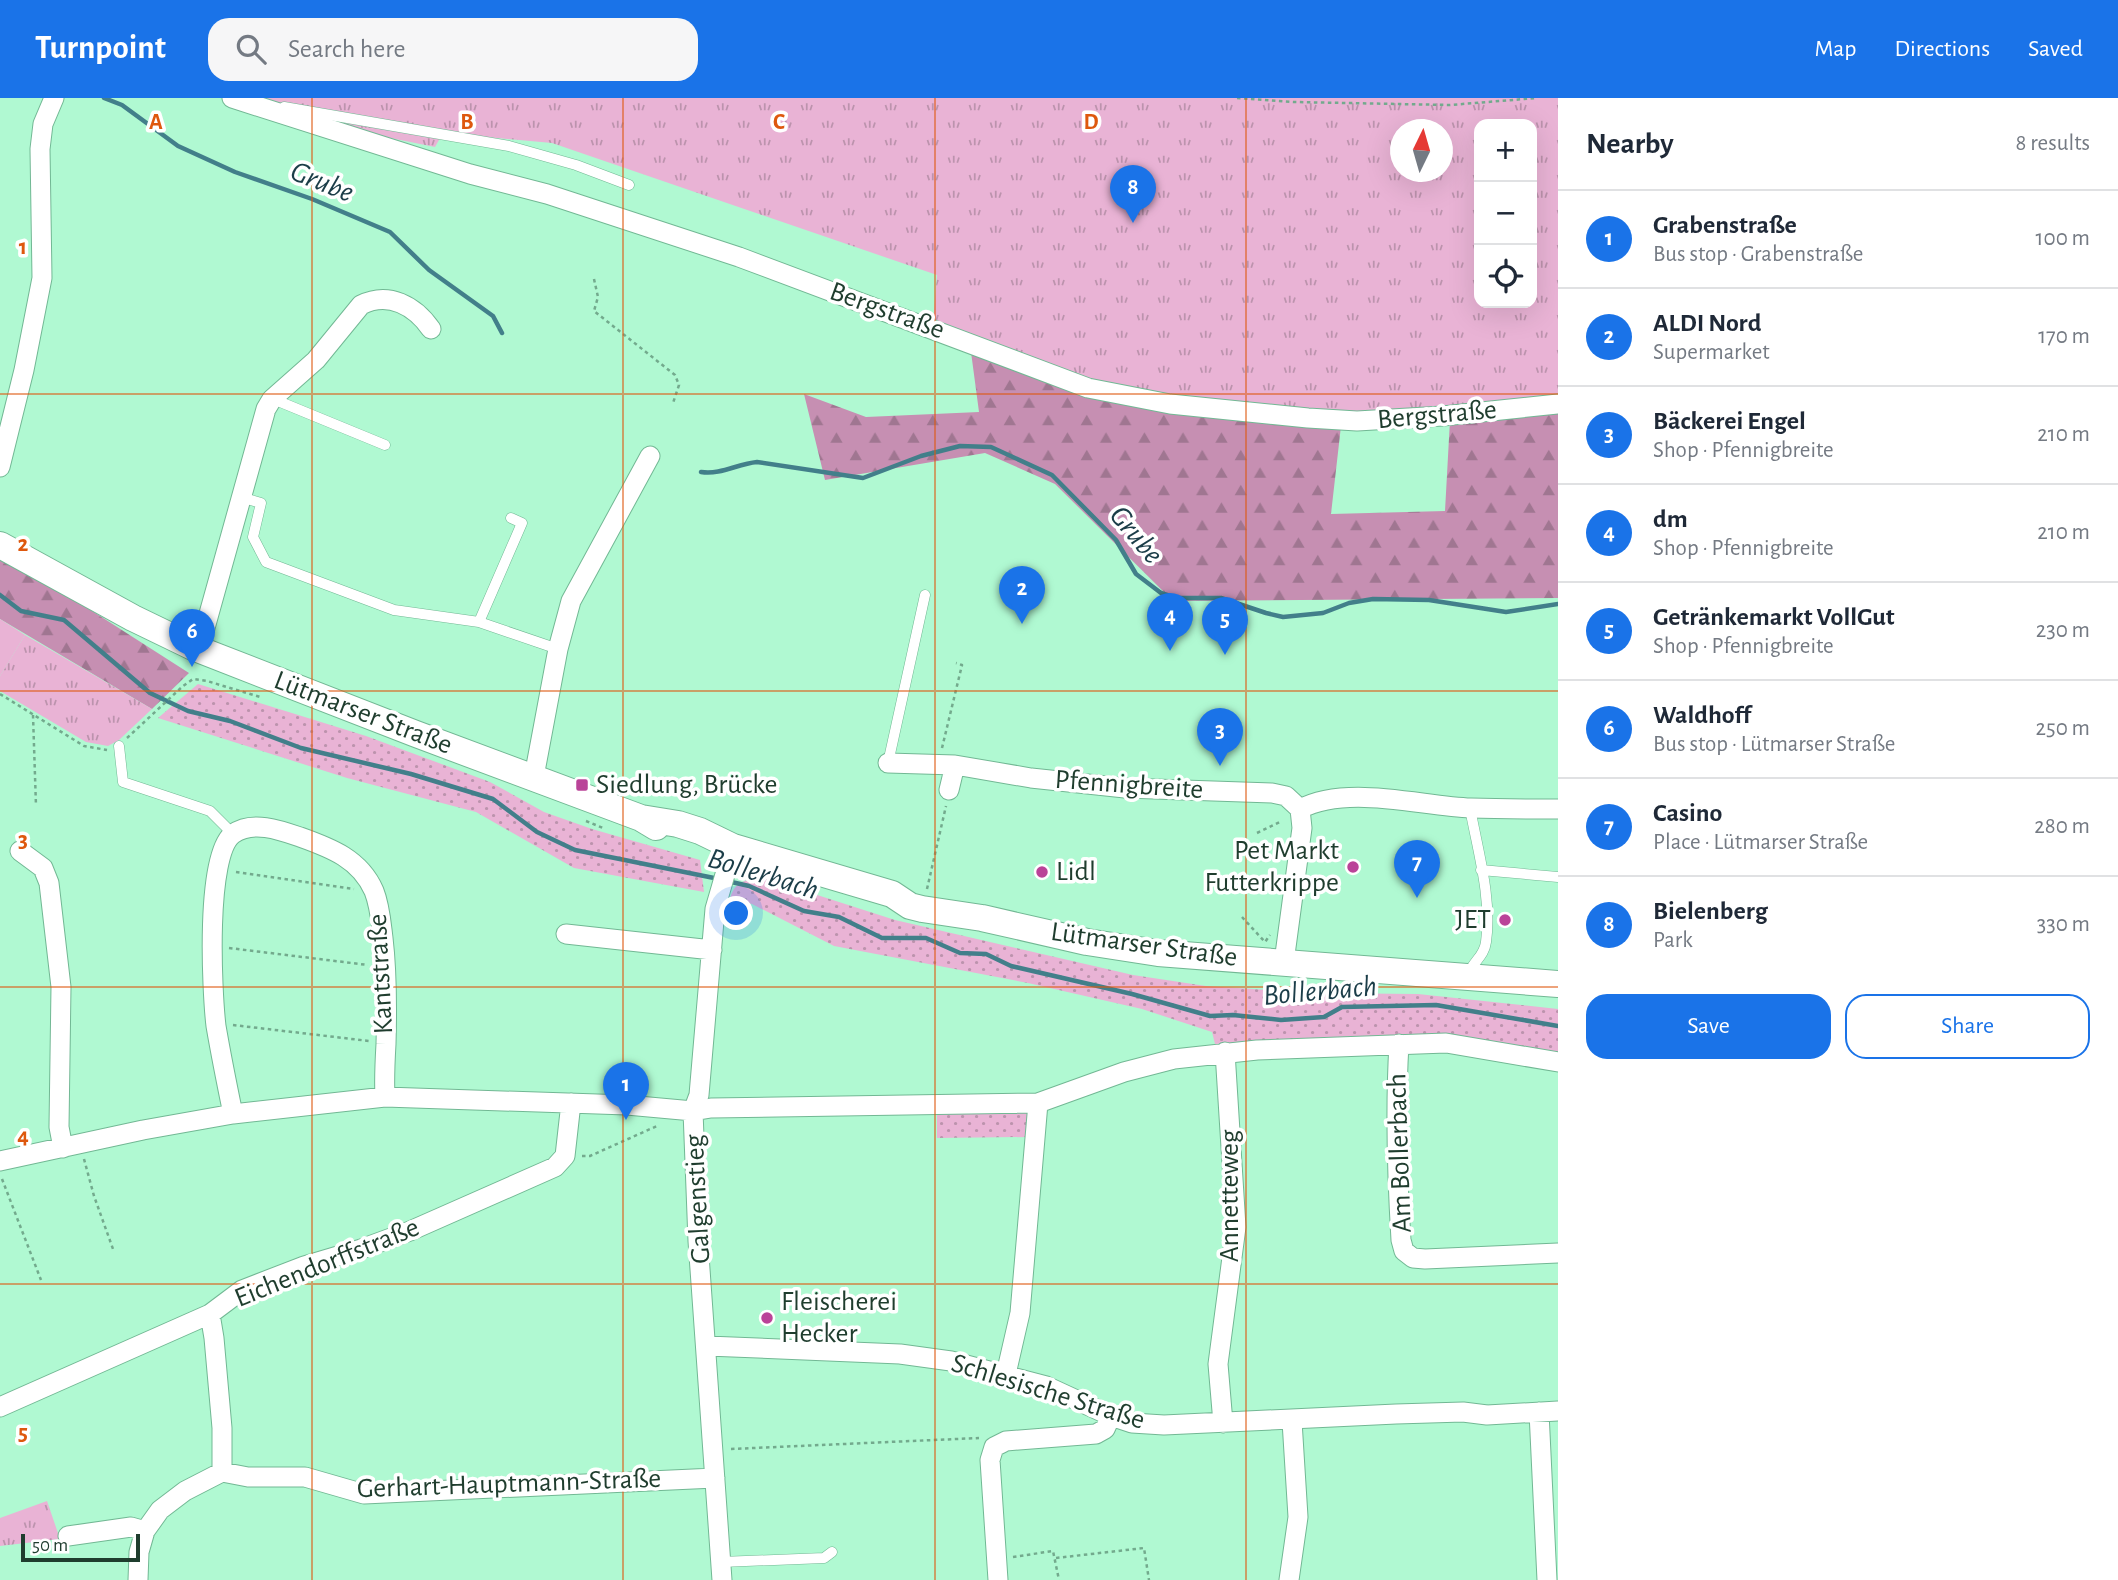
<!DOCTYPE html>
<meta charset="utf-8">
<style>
:root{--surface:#fff;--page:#f6f6f7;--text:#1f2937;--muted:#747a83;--line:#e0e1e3;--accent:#1a73e8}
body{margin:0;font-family:"Alegreya Sans",sans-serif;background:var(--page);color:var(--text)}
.controls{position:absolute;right:21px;top:21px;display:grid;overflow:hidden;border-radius:14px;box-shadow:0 7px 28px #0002}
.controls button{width:63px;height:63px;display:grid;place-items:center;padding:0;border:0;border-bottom:2px solid var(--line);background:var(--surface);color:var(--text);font:35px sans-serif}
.compass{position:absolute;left:1390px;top:21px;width:63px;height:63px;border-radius:50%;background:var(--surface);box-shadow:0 7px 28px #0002;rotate:5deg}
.scale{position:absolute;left:21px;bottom:18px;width:119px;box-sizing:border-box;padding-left:7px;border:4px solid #1f3d2e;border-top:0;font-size:19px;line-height:24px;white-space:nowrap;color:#1f3d2e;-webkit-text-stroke:5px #fff;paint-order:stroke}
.you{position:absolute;left:737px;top:816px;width:24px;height:24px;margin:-18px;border:5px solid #fff;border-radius:50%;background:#1a73e8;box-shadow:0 0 0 10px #1a73e833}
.badge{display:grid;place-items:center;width:46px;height:46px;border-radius:50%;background:var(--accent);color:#fff;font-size:23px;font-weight:700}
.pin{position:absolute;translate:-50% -58px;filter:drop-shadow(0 2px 4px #0008)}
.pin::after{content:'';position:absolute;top:37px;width:24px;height:21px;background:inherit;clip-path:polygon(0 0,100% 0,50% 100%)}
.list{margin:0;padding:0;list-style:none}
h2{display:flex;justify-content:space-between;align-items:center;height:91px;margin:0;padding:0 28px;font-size:30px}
h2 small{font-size:23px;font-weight:400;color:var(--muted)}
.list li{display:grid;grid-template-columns:46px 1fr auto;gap:21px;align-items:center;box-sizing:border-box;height:98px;padding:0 28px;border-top:2px solid var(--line)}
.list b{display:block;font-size:26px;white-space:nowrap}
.list p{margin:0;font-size:23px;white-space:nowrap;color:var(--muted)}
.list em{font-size:23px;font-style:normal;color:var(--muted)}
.actions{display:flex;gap:14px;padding:21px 28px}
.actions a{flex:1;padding:16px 0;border:2px solid var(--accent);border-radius:21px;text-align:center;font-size:24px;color:var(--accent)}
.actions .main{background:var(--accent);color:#fff}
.icon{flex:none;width:38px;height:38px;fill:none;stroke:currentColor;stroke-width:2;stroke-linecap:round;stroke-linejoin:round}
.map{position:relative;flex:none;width:1558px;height:1482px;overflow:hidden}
header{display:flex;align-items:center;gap:42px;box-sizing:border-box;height:98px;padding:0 35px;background:var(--accent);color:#fff}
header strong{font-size:33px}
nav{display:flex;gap:38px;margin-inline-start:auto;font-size:24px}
.search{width:490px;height:63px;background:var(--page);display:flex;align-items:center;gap:18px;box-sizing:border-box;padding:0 24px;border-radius:21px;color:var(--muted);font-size:26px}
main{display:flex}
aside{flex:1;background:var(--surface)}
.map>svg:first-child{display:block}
.grass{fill:url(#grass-dots)}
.forest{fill:url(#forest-firs)}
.park{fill:url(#park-tufts);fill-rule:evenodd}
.pitch{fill:#e9b3d5}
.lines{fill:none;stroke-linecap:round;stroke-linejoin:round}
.stream{stroke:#427f8a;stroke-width:4.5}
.lane-casing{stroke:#72b894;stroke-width:11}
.street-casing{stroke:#72b894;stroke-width:21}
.secondary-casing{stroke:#72b894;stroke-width:28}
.path{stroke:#73aa8d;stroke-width:2.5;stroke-dasharray:3.5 3.5;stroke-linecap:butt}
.lane{stroke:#fff;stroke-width:10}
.street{stroke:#fff;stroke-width:19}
.secondary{stroke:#fff;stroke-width:26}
.grid{fill:none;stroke:#de580e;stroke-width:2;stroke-opacity:0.55}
.poi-dot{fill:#ba4398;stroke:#fff;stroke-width:2.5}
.labels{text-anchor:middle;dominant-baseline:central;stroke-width:7;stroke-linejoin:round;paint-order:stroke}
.street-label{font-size:28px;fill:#1f3d2e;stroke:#fff}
.poi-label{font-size:28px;fill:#1f3d2e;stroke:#fff;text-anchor:start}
.water-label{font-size:30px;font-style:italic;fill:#1b3d48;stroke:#fff}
.grid-label{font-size:23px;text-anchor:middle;font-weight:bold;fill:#de580e;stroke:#fff;stroke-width:7;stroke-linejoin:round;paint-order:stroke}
</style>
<header>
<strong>Turnpoint</strong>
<div class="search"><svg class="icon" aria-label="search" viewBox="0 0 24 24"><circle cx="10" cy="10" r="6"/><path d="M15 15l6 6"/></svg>Search here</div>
<nav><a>Map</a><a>Directions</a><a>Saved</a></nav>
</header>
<main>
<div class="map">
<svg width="1558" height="1482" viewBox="0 0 1558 1482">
<defs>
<pattern id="grass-dots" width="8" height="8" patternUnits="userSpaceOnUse" patternTransform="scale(1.75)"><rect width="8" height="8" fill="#e9b3d5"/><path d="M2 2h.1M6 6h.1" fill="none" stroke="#bc93ad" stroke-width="1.8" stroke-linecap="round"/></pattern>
<pattern id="forest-firs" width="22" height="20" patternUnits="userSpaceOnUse" patternTransform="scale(1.75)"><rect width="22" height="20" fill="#c68fb2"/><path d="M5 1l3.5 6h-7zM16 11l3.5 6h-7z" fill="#a07691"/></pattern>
<pattern id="park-tufts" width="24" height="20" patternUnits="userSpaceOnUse" patternTransform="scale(1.75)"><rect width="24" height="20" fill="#e9b3d5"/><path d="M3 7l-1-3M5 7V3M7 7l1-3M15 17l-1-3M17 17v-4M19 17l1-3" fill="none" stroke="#bc93ad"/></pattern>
</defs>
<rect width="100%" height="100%" fill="#b0f9d2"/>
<path class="grass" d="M198,586L366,638L490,684L544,714L592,731L700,762L704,794L574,770L476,714L347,680L158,620Z
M761,779L895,822L1133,877L1206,888L1314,895L1418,896L1558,911V957L1395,938L1215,946L1212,934L1142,911L1028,885L834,848L752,806L730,801C734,784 745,782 761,779Z
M1030,1011L1029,1039L937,1040V1013Z"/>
<path class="forest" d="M971,254L1341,328L1331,416L1445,413L1450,322L1558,309V500L1173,503L1055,386L985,355L825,382L804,296L866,319L979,314Z
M0,460L89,511L189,575L152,611L0,521Z"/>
<path class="park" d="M246,0H1558V301L1394,321L1096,289L933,226L937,177L552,45L443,35L435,49L311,24ZM1479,26H1532V205H1479ZM1400,32H1442V74H1400Z
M25,537L152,611L119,642L108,648L86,644L0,593V578Z
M47,1403L60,1441L0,1448V1420Z"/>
<path class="pitch" d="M0,521L25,537L0,578Z"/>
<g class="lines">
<path class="stream" d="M104,0L122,7L178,48L235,74L312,101L390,134L429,172L493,218L502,235
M701,374C721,377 737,366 757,364L863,380L921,358L960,348L991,349L1052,377L1116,442L1136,476L1161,495L1176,500H1221L1266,515L1283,519L1323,515L1349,505L1373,501L1429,502L1506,514L1558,506
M0,497L21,513L64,522L150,595L188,613L230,623L301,650L411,676L493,701L537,734L575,752L719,781
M727,783L749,788L804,813L839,819L882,840H926L960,855L986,856L1011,868L1132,896L1210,918L1233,917L1281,922L1324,919L1342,909L1436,907L1558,928"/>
<g class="lane-casing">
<path id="lane" d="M284,9L509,48L576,67L629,87
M273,301L385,347
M240,399L261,405L253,439L266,464L394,512L479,524
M511,420L522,425L479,524L558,551
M119,648L123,684L210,713L233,736
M888,665L925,497
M1481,772L1558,779
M1469,877C1471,864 1484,860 1486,844C1492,800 1478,754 1470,710
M721,1464L824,1460L832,1454"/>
</g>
<g class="street-casing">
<path id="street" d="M232,0L470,76L547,96L739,159L1088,290L1170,306L1308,320L1357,323L1443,318L1558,306
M0,369L24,272L42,180L40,51L43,26L54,0
M195,550L205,530L266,311L272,301L316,262L361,207C389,193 415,208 431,231
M888,665L955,667
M531,679L536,668L558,551L571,503L650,358
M949,692L955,667L1031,680L1125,690L1272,695L1286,698L1300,711
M20,753L43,770L49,785L61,889L59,1029L63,1050
M566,836L712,852
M1284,864L1302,730L1300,711C1347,686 1420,708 1471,710C1500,711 1529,711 1558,711
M1399,946C1395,1012 1397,1076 1401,1142L1404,1153L1413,1160L1425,1161L1558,1155
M233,1016C227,987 221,957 216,928C212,894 205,756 233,736C252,722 280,732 300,739C331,750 360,761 374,793C380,808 381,824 383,840C387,874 387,911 386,946C385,963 384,981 385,999
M0,1063L143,1032L233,1016L385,999L627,1007L693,1013L711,1010L1038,1005L1124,974L1174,961L1257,952L1446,945L1558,964
M210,1216L214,1240L222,1330V1374
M707,1248L900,1256L951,1263L1046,1288L1111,1318L1132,1325L1164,1327L1396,1316L1463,1314L1487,1317L1558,1313
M1006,1276L1020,1215L1038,1005
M0,1309L210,1216L242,1192L304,1168L361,1151L410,1133L555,1069L565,1058L571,1005
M1539,1314L1547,1482
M1223,1325L1218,1266L1236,1129L1225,954
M68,1438L131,1429L145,1433
M138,1482L139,1454L145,1433L160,1412L185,1393L222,1374L248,1379H305L364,1396L715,1380
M722,1482L698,1143L693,1013L699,997L715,811L733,749
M998,1482L990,1362L994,1349L1006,1343L1096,1336L1105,1331L1111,1318
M1289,1482L1298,1419L1292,1323"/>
</g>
<g class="secondary-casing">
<path id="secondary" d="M0,447L133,520L195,550L416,636L641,720L656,729
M641,720L678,726L700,733L733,749L892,796L910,808L922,811L982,820L1087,844L1158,855L1558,886"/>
</g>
<path class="path" d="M1237,0L1294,4L1450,7L1537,0
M594,181L598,199L594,213L675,277L679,287L673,305
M0,596L84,648L107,652
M33,617L36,708
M127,640L183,588L193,581L207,583L260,599
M942,650L962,567L956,565
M586,723L603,730
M1257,735L1282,723
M236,774L354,791
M927,791L946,708
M1242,819L1265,844L1270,837
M229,850L368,867
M233,927L369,943
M582,1058H590L657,1028
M84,1061L94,1098L113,1151
M2,1081L41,1182
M731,1351L979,1340
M1013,1459L1053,1453L1059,1482
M1056,1460L1144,1450L1149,1482"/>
<use href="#lane" class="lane"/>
<use href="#street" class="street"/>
<use href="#secondary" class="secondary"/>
</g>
<path class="grid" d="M312,0V1482M623,0V1482M935,0V1482M1246,0V1482M0,296H1558M0,593H1558M0,889H1558M0,1186H1558"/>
<g class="poi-dot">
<rect x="575" y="680" width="14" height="14" rx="3.5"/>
<circle cx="1353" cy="769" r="7"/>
<circle cx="1042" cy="774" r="7"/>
<circle cx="1505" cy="822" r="7"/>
<circle cx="767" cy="1220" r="7"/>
</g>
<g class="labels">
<g class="street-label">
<text transform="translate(887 213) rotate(20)">Bergstraße</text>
<text transform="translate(1437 317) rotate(-5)">Bergstraße</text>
<text transform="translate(363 615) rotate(21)">Lütmarser Straße</text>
<text transform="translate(1129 687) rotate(4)">Pfennigbreite</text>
<text transform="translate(1144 847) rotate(8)">Lütmarser Straße</text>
<text transform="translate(381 876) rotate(-93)">Kantstraße</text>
<text transform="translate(1400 1055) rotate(-92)">Am Bollerbach</text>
<text transform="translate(1230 1098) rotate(-90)">Annetteweg</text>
<text transform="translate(698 1101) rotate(-93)">Galgenstieg</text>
<text transform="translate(327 1165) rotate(-22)">Eichendorffstraße</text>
<text transform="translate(1048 1294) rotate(17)">Schlesische Straße</text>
<text transform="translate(509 1386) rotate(-2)">Gerhart-Hauptmann-Straße</text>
</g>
<g class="poi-label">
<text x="596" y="687">Siedlung, Brücke</text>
<text x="1339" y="753" text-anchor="end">Pet Markt<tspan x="1339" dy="32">Futterkrippe</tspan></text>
<text x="1056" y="774">Lidl</text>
<text x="1491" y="822" text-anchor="end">JET</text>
<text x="781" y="1204">Fleischerei<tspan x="781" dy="32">Hecker</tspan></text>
</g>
<g class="water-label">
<text transform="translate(322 84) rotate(22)">Grube</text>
<text transform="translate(1136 437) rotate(50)">Grube</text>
<text transform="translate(763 776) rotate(17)">Bollerbach</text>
<text transform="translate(1320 893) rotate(-5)">Bollerbach</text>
</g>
</g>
<g class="grid-label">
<text x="156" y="31">A</text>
<text x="467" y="31">B</text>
<text x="779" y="31">C</text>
<text x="1091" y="31">D</text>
<text x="23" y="156">1</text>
<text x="23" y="453">2</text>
<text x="23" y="749">3</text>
<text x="23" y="1045">4</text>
<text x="23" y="1342">5</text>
</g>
</svg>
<div class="controls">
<button>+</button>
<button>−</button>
<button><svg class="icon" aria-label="locate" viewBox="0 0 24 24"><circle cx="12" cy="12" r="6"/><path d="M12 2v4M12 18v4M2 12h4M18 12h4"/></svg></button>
</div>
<svg class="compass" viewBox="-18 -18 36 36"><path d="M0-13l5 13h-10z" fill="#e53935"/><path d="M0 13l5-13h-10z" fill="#747a83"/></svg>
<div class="scale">50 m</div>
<div class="you"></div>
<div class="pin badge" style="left:626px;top:1022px">1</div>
<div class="pin badge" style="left:1022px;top:526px">2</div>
<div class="pin badge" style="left:1220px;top:668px">3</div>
<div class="pin badge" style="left:1170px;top:553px">4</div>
<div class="pin badge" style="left:1225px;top:557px">5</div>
<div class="pin badge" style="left:192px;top:569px">6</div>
<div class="pin badge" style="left:1417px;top:800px">7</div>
<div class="pin badge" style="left:1133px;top:125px">8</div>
</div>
<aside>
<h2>Nearby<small>8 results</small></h2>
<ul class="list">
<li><span class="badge">1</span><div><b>Grabenstraße</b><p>Bus stop · Grabenstraße</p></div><em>100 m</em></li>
<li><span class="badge">2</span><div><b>ALDI Nord</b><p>Supermarket</p></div><em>170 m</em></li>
<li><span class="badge">3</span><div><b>Bäckerei Engel</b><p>Shop · Pfennigbreite</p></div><em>210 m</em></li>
<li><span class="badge">4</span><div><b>dm</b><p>Shop · Pfennigbreite</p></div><em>210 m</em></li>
<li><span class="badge">5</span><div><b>Getränkemarkt VollGut</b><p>Shop · Pfennigbreite</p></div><em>230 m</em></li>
<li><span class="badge">6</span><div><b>Waldhoff</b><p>Bus stop · Lütmarser Straße</p></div><em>250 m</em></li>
<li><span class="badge">7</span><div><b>Casino</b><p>Place · Lütmarser Straße</p></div><em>280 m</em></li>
<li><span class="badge">8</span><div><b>Bielenberg</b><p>Park</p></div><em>330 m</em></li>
</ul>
<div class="actions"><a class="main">Save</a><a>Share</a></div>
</aside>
</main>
